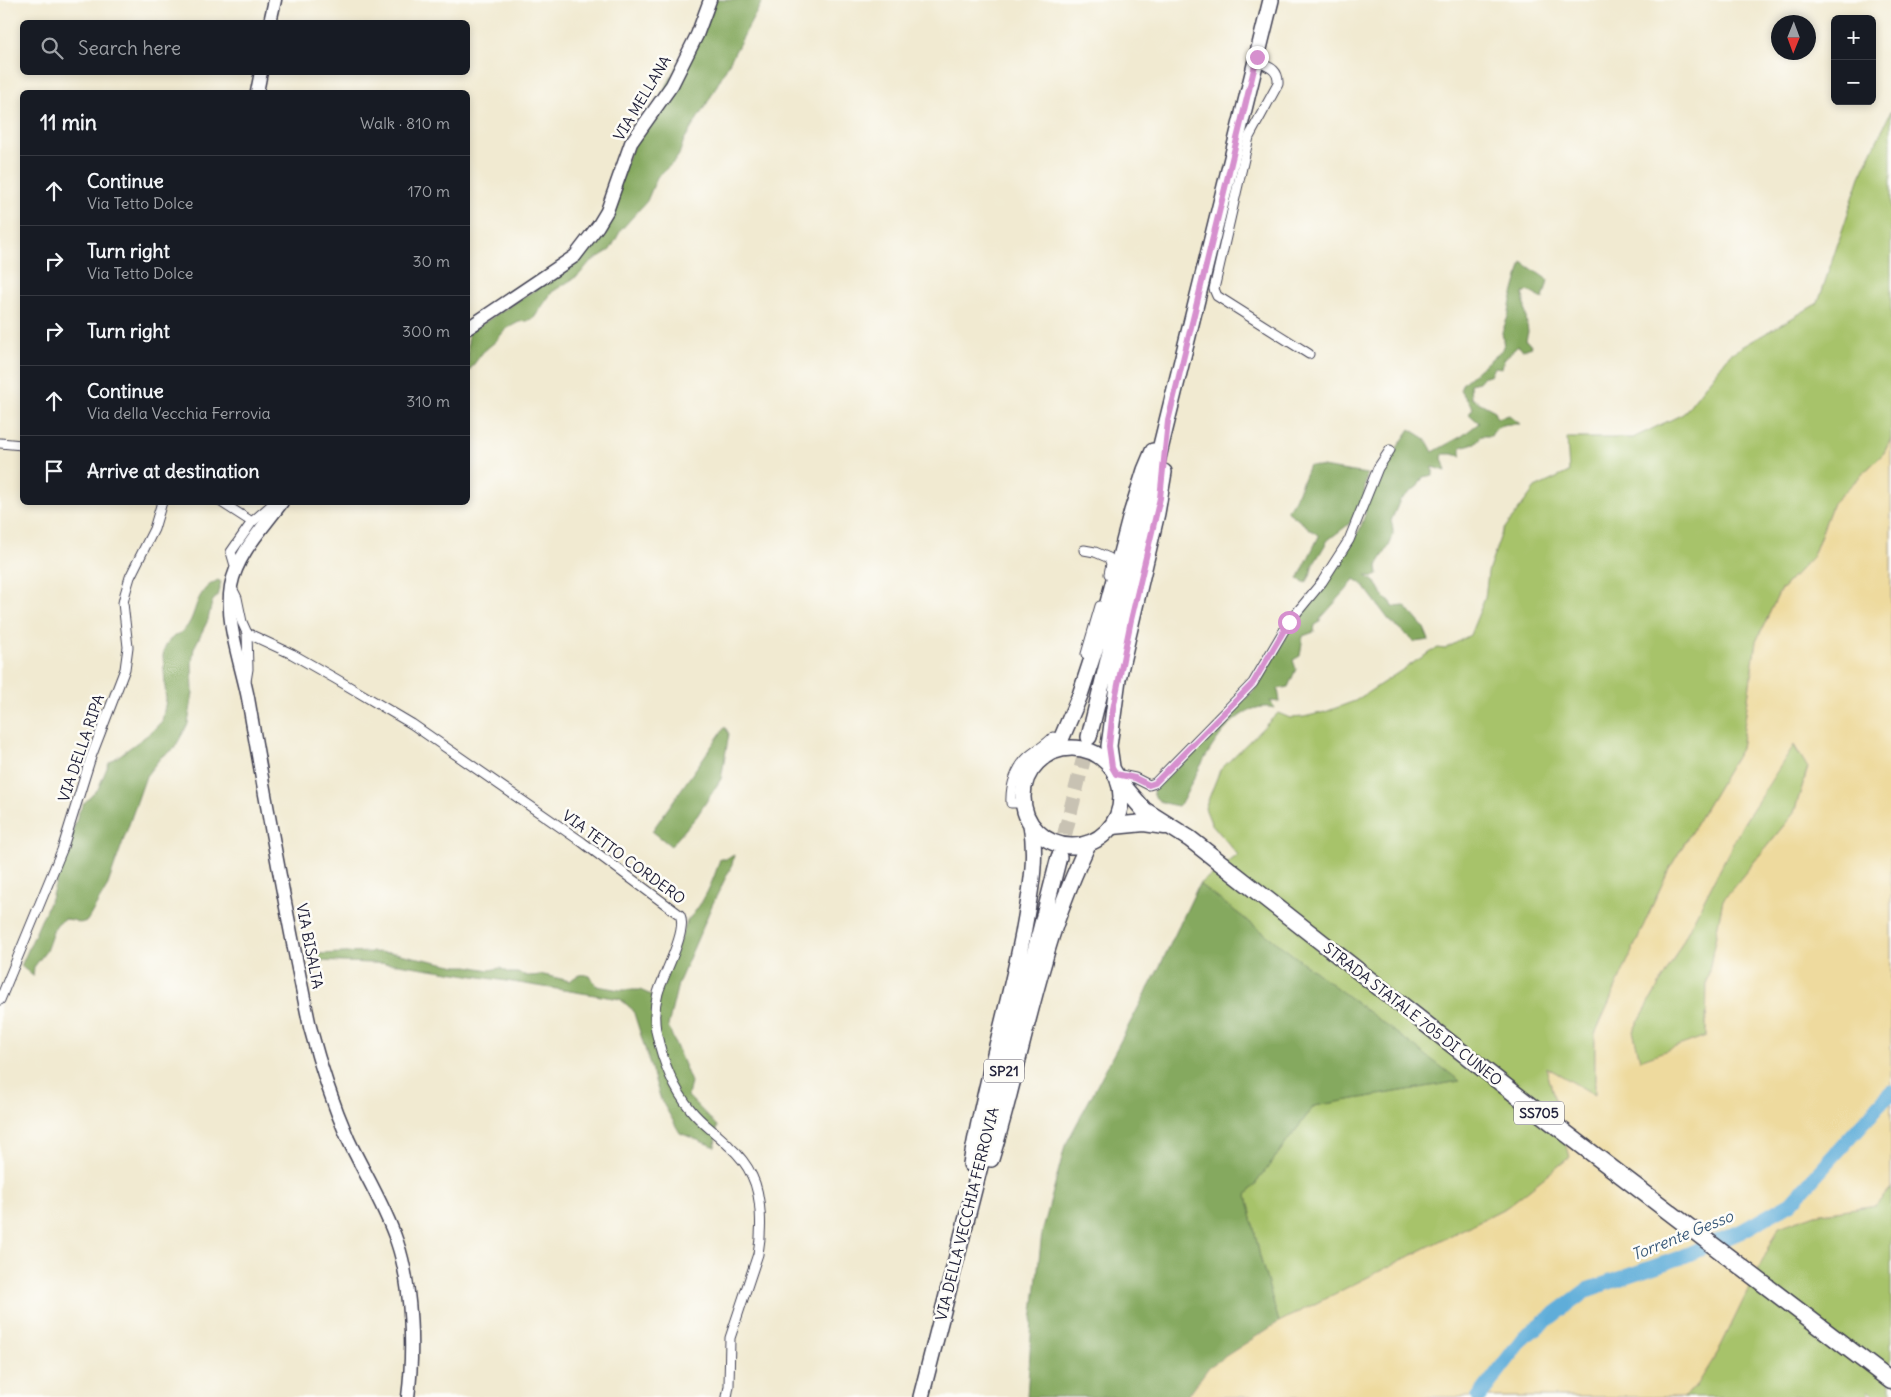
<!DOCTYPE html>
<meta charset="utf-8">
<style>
:root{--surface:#171b24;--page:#20242c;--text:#f1f3f6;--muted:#9ea1a6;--line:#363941}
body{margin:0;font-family:Delius,sans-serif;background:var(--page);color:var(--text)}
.controls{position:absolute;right:15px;top:15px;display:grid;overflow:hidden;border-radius:8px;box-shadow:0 2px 8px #0003}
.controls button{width:45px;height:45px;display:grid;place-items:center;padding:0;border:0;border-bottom:1px solid var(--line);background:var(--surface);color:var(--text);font:25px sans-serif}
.compass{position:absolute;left:1771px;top:15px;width:45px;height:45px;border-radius:50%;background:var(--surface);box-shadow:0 2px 8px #0003;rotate:181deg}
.stop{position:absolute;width:15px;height:15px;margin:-11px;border:4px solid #d690ce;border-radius:50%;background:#fff}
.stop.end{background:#d690ce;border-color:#fff;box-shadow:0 1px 5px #0008}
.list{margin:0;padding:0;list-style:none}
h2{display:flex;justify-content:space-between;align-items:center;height:65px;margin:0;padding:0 20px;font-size:21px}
h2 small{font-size:16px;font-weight:400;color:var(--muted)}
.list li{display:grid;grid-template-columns:32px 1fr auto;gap:15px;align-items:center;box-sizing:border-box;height:70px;padding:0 20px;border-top:1px solid var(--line)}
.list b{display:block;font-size:19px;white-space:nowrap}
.list p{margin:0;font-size:16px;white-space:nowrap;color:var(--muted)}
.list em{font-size:16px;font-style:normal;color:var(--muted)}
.icon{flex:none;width:28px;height:28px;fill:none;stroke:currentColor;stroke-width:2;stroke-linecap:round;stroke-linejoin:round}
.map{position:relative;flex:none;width:1891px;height:1397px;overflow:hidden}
.search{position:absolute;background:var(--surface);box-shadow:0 2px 8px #0003;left:20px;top:20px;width:450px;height:55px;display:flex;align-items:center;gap:12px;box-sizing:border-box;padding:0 18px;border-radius:8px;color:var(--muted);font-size:19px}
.panel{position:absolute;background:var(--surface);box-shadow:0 2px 8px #0003;left:20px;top:90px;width:450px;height:415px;border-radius:8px}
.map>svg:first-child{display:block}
.green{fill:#a7c36a;stroke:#647252}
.forest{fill:#85a95e;stroke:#54664c}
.sand{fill:#eeda9e;stroke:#887e6c;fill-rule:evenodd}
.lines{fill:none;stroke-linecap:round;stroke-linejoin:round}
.river{stroke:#5fadd9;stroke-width:15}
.primary-tunnel{stroke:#c8c2b3;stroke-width:15;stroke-dasharray:15 8;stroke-linecap:butt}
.street-casing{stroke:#414052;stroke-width:11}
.secondary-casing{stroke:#414052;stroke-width:15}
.primary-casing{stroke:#414052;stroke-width:18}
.highway-casing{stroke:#414052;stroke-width:19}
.street{stroke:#fff;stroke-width:9}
.secondary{stroke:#fff;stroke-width:12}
.primary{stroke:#fff;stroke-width:15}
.highway{stroke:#fff;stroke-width:16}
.route{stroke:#d690ce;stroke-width:6}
.labels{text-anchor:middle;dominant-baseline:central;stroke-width:5;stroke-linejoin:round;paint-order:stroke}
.shield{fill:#fdfcf7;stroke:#646373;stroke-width:1}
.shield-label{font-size:14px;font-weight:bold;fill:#22223b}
.street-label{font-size:15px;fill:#22223b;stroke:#fdfcf7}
.water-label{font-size:16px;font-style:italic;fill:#3a5a7a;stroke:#fdfcf7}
</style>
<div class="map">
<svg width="1891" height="1397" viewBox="0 0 1891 1397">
<rect width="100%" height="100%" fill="#fdfcf7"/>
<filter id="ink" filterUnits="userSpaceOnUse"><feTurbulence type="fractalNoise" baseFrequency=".02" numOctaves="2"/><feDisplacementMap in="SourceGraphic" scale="10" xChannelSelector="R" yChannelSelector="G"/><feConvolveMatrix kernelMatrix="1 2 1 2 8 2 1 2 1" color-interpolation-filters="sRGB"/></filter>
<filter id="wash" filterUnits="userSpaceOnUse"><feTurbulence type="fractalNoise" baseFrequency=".0096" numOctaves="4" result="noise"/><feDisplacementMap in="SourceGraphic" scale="20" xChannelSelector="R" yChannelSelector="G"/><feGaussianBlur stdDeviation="1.12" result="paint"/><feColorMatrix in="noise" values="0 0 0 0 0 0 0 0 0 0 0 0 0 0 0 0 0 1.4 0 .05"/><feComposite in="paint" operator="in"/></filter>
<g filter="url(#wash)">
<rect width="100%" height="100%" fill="#f1ead1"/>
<path class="green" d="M1891,111V439L1884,453L1833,503L1813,556L1780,591L1756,642L1741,749L1668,871L1595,1034V1095L1546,1067L1570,1157L1507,1207L1279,1322L1260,1257L1247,1195L1314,1106L1459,1081L1199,884L1238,855L1211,823L1205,808L1220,770L1278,713L1290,718L1304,717L1325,712L1355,701L1419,659L1438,648L1445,649L1470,635L1485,598L1488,572L1502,532L1535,488L1569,472L1567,438H1633L1683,414L1730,354L1818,303L1860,177Z
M1793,745L1808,767L1794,813L1723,900L1707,981L1706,1036L1640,1061L1633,1031L1671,964L1743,824Z
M1891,1188V1397H1876L1869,1390L1868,1397H1682L1696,1386L1718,1352L1779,1226L1815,1214L1876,1205Z"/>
<path class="forest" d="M714,0H763L709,100L684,140L679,155L674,162L657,177L647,201L621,230L610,250L589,263L579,275L552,292L534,318L527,321L519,322L506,329L496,341L483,352L468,372V333L572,266L585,253L634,144Z
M1522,262L1548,280L1543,299L1528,291L1523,293L1528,332L1526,340L1532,347L1523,350L1518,346L1504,359L1502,368L1494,367L1490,376H1484L1479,382L1470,384L1471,398L1495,411L1497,418L1509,415L1520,424C1506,424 1498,423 1491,436H1481L1475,443L1461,447V456L1452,454H1443L1442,458L1446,471L1433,467V475L1423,477L1418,486L1400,500L1391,521C1398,540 1385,550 1377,566L1378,575L1372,577L1366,575C1370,579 1376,582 1379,587C1383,594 1383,599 1391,602L1393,607L1405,606L1424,628L1429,640L1415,642L1389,620L1363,585L1354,579L1349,587L1321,618L1319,623L1315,625L1314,632L1303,636L1300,656L1293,660L1296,669L1288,687L1278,689L1280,702L1270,701L1275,708C1229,697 1199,770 1182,802L1178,806C1169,804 1154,803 1153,791L1197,748L1227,714L1254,691L1295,620L1325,587L1360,529L1366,512L1358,510L1349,524L1328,540L1312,567L1310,576L1306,583L1298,579L1319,536L1287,511L1295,499L1309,465L1367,474L1364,494L1371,496L1381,481V471L1410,429L1426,439L1433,452L1462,436L1479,423L1469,414L1473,408L1460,390L1463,383L1504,348L1502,332L1509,314L1510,305Z
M218,580L221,582L217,596L212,602L208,620L194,648L192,663L193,693L188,724L174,749L161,757L146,776L107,887L87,921L80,923L73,920L65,919L58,923L54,929L46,951L34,967L33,976L21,966L51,898L79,812L84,803L98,789L109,763L150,733L162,721L166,700L163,656C166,637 172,640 184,630C195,619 194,603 203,592C206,586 213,583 218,580Z
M725,727L729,734L721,779L697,816L671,846L652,831Z
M734,855L732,865L713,903L678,984L668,1026L691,1082L688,1096L717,1126L715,1147L680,1133L661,1100L633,1010L620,999L398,964L314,961L310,953L314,954L372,952L395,953L457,966H468L489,970L500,968L510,973H517L528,976L544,975L570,981C577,975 581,973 590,976L597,986L620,990H640L658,998L687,921C704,903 713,882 720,859H727Z
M1199,884L1460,1081L1314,1106L1247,1195L1260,1257L1279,1322L1209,1367L1187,1397H1027L1032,1321L1042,1233L1065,1146L1158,970Z"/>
<path class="sand" d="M1891,439V1188L1876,1205L1815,1214L1779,1227L1718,1352L1696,1387L1682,1397H1187L1209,1367L1279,1322L1507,1207L1570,1157L1546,1067L1595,1095V1034L1668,871L1741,749L1756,642L1780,591L1813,556L1833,503L1884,453ZM1794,745L1808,768L1794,813L1723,900L1707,981L1706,1036L1640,1060L1633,1031L1671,964L1743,824Z"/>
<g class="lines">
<path class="river" d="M1479,1397L1524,1337L1587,1290L1679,1258L1742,1231L1791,1203L1891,1092"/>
</g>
</g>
<g filter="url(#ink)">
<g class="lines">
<path class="primary-tunnel" d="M1059,857L1089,737"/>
<g class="street-casing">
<path id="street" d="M1256,61C1269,67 1279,69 1278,84L1249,137L1214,289L1217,296L1309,354
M0,443L22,445
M221,502L252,522
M1084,550L1095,552L1109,558L1111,564L1109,574
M236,569L231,552L252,522L275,502
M232,588L237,598L242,622L247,633L292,654L336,679L412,724L582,842L680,915C688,931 663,975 658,993C655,1004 654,1019 656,1031C662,1059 672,1087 691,1110C702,1124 717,1133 729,1146C738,1154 747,1165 752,1176C762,1196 762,1232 758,1254L730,1338L729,1386L727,1397
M1086,654L1100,606
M246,681L248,669L247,633
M1116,774L1135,778L1149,785L1155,783L1253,683L1289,622L1322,582L1349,540L1378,468L1390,450
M1023,803H1011C1010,787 1016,768 1028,757C1036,750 1046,745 1053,737
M0,1000L62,850L91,757L125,669L128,647L123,603L125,594L130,577L154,529L162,502"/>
</g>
<g class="secondary-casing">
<path id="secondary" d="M270,22L275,0
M257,92L261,72
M468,328L575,256L598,226L607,211L631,143L672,85L697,35L710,0
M282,502C263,528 237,554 231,586C225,623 241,662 248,698C267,808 287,918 310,1027C320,1065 332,1102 348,1139C364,1173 385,1206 397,1242C412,1286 414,1351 408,1397"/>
</g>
<g class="primary-casing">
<path id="primary" d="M1089,737L1271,0
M1023 797a49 49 0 1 1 98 0a49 49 0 1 1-98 0Z
M1043,757L1062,737L1080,695L1099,637L1132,511L1145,470L1153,451
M1112,767L1109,746L1118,679L1157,513L1164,472
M991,1159C1011,1095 1024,1029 1043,965C1054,923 1070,883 1088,844
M971,1164C984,1086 1008,1011 1023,934C1029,898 1038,861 1031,825
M921,1397L1059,857"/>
</g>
<g class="highway-casing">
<path id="highway" d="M1119,781L1144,810L1190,839L1542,1115L1891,1381
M1113,826L1144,823L1165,826"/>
</g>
<use href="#street" class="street"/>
<use href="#secondary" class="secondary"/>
<use href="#primary" class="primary"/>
<use href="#highway" class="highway"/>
</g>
</g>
<g class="lines" filter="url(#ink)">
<path class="route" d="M1257,57L1168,421L1160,498L1131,620L1113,709L1109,746L1112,767L1116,774L1135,778L1149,785L1155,783L1253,683L1289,622"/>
</g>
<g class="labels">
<g class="shield">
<rect x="984" y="1059.5" width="40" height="23" rx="4"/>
<rect x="1514" y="1101.5" width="50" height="23" rx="4"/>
</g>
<g class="shield-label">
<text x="1004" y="1071">SP21</text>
<text x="1539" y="1113">SS705</text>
</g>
<g class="street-label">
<text transform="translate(642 98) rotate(-59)">VIA MELLANA</text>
<text transform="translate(81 748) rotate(-71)">VIA DELLA RIPA</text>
<text transform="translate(624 857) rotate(36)">VIA TETTO CORDERO</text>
<text transform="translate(310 946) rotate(79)">VIA BISALTA</text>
<text transform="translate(1413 1014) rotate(38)">STRADA STATALE 705 DI CUNEO</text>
<text transform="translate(967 1214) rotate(-76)">VIA DELLA VECCHIA FERROVIA</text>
</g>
<g class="water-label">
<text transform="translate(1682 1235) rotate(-22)">Torrente Gesso</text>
</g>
</g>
</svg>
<div class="controls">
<button>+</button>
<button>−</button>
</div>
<svg class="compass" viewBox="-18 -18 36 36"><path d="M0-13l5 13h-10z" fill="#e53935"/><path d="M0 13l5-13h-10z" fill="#9ea1a6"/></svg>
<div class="stop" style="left:1289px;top:622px"></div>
<div class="stop end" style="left:1257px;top:57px"></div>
<div class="search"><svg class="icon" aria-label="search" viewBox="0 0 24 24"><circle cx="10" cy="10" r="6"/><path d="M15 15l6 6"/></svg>Search here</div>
<section class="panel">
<h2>11 min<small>Walk · 810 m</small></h2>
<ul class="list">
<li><svg class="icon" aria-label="ahead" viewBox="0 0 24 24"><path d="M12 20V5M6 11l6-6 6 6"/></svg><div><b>Continue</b><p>Via Tetto Dolce</p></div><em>170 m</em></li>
<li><svg class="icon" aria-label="right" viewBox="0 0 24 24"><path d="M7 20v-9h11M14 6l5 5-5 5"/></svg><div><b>Turn right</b><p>Via Tetto Dolce</p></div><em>30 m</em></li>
<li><svg class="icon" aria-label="right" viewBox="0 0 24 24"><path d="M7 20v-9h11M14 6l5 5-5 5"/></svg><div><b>Turn right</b></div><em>300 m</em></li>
<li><svg class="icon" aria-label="ahead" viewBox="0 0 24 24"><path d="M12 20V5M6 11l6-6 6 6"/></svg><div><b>Continue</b><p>Via della Vecchia Ferrovia</p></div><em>310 m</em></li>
<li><svg class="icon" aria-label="arrive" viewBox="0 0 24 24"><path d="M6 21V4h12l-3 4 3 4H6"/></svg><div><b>Arrive at destination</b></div></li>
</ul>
</section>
</div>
